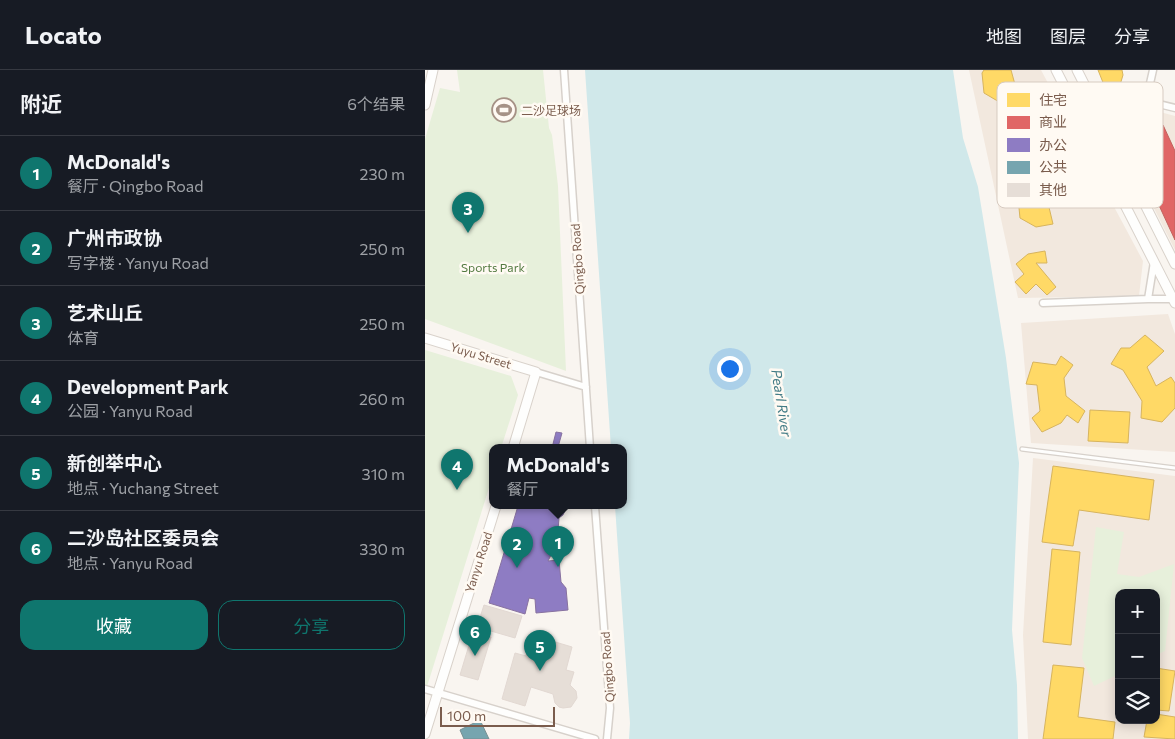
<!DOCTYPE html>
<html lang="zh">
<meta charset="utf-8">
<style>
:root{--surface:#171b24;--page:#20242c;--text:#f1f3f6;--muted:#9ea1a6;--line:#363941;--accent:#0f766e}
body{margin:0;font-family:Commissioner,"Noto Sans SC",sans-serif;background:var(--page);color:var(--text)}
.controls{position:absolute;right:15px;bottom:15px;display:grid;overflow:hidden;border-radius:10px;box-shadow:0 2px 12px #0003}
.controls button{width:45px;height:45px;display:grid;place-items:center;padding:0;border:0;border-bottom:1px solid var(--line);background:var(--surface);color:var(--text);font:25px sans-serif}
.scale{position:absolute;left:15px;bottom:12px;width:115px;box-sizing:border-box;padding-left:5px;border:2px solid #7a5c4d;border-top:0;font-size:14px;line-height:18px;white-space:nowrap;color:#7a5c4d;-webkit-text-stroke:4px #fffaf3;paint-order:stroke}
.you{position:absolute;left:304px;top:298px;width:18px;height:18px;margin:-12px;border:4px solid #fff;border-radius:50%;background:#1a73e8;box-shadow:0 0 0 8px #1a73e833}
.badge{display:grid;place-items:center;width:32px;height:32px;border-radius:50%;background:var(--accent);color:#fff;font-size:16px;font-weight:700}
.pin{position:absolute;translate:-50% -41px;filter:drop-shadow(0 1px 2px #0008)}
.pin::after{content:'';position:absolute;top:26px;width:18px;height:15px;background:inherit;clip-path:polygon(0 0,100% 0,50% 100%)}
.popup{position:absolute;left:64px;top:374px;width:138px;height:65px;box-sizing:border-box;display:grid;place-content:center;border-radius:10px;background:var(--surface);filter:drop-shadow(0 1px 4px #0005);font-size:16px;white-space:nowrap;color:var(--muted)}
.popup b{font-size:19px;color:var(--text)}
.popup::after{content:'';position:absolute;left:50%;top:100%;margin-left:-10px;border:10px solid transparent;border-top-color:var(--surface)}
.list{margin:0;padding:0;list-style:none}
h2{display:flex;justify-content:space-between;align-items:center;height:65px;margin:0;padding:0 20px;font-size:21px}
h2 small{font-size:16px;font-weight:400;color:var(--muted)}
.list li{display:grid;grid-template-columns:32px 1fr auto;gap:15px;align-items:center;box-sizing:border-box;height:75px;padding:0 20px;border-top:1px solid var(--line)}
.list b{display:block;font-size:19px;white-space:nowrap}
.list p{margin:0;font-size:16px;white-space:nowrap;color:var(--muted)}
.list em{font-size:16px;font-style:normal;color:var(--muted)}
.actions{display:flex;gap:10px;padding:15px 20px}
.actions a{flex:1;padding:11px 0;border:1px solid var(--accent);border-radius:15px;text-align:center;font-size:18px;color:var(--accent)}
.actions .main{background:var(--accent);color:#fff}
.icon{flex:none;width:28px;height:28px;fill:none;stroke:currentColor;stroke-width:2;stroke-linecap:round;stroke-linejoin:round}
.map{position:relative;flex:none;width:750px;height:669px;overflow:hidden}
header{display:flex;align-items:center;gap:30px;box-sizing:border-box;height:70px;padding:0 25px;background:var(--surface);border-bottom:1px solid var(--line)}
header strong{font-size:24px}
nav{display:flex;gap:28px;margin-inline-start:auto;font-size:18px}
main{display:flex}
aside{flex:1;background:var(--surface)}
.map>svg:first-child{display:block}
.residential{fill:#f2e8de;fill-rule:evenodd}
.green{fill:#e7f0db}
.water{fill:#d0e8ea}
.homes{fill:#ffd966;stroke:#d7b45e}
.shops{fill:#e06666;stroke:#c1635e}
.offices{fill:#8e7cc3;stroke:#8872a0}
.public{fill:#76a5af;stroke:#778f92}
.building{fill:#e6ded7;stroke:#e2d8d2}
.lines{fill:none;stroke-linecap:round;stroke-linejoin:round}
.service-casing{stroke:#d7d1cb;stroke-width:5.5}
.minor-casing{stroke:#d7d1cb;stroke-width:9}
.secondary-casing{stroke:#d9d2cb;stroke-width:11}
.service{stroke:#fefefd;stroke-width:3}
.minor{stroke:#fefefd;stroke-width:6}
.secondary{stroke:#fefefd;stroke-width:9}
.labels{text-anchor:middle;dominant-baseline:central;stroke-width:5;stroke-linejoin:round;paint-order:stroke}
.poi-label{font-size:12px;fill:#7a5c4d;stroke:#fffaf3;text-anchor:start}
.street-label{font-size:12px;fill:#7a5c4d;stroke:#fffaf3}
.park-label{font-size:12px;fill:#537a41;stroke:#fffaf3}
.water-label{font-size:14px;font-style:italic;fill:#437c86;stroke:#fffaf3}
.key{fill:#fffaf3;stroke:#d7cbc1;stroke-width:1}
.key-label{font-size:14px;fill:#7a5c4d}
</style>
<header>
<strong>Locato</strong>
<nav><a>地图</a><a>图层</a><a>分享</a></nav>
</header>
<main>
<aside>
<h2>附近<small>6个结果</small></h2>
<ul class="list">
<li><span class="badge">1</span><div><b>McDonald's</b><p>餐厅 · Qingbo Road</p></div><em>230 m</em></li>
<li><span class="badge">2</span><div><b>广州市政协</b><p>写字楼 · Yanyu Road</p></div><em>250 m</em></li>
<li><span class="badge">3</span><div><b>艺术山丘</b><p>体育</p></div><em>250 m</em></li>
<li><span class="badge">4</span><div><b>Development Park</b><p>公园 · Yanyu Road</p></div><em>260 m</em></li>
<li><span class="badge">5</span><div><b>新创举中心</b><p>地点 · Yuchang Street</p></div><em>310 m</em></li>
<li><span class="badge">6</span><div><b>二沙岛社区委员会</b><p>地点 · Yanyu Road</p></div><em>330 m</em></li>
</ul>
<div class="actions"><a class="main">收藏</a><a>分享</a></div>
</aside>
<div class="map">
<svg width="750" height="669" viewBox="0 0 750 669">
<rect width="100%" height="100%" fill="#f9f5f0"/>
<path class="residential" d="M544,0H616L718,191L714,226L593,228Z
M672,25L750,46V180Z
M743,244L750,264V382L606,373L596,253Z
M608,388L750,406V669H603L598,565ZM694,523H731V650H694Z"/>
<path class="green" d="M32,0H118L124,58L127,65L133,116L141,301L0,249V69L15,18L35,22Z
M0,280L86,306L93,325L76,378H68V405L0,623Z
M671,457L699,462L692,504L714,507L749,494L740,581L731,585V523H694V604L669,616L657,588Z"/>
<path class="water" d="M160,0H528L538,68L553,117L581,288L594,393L587,560L592,615L593,669H204L205,653L190,436H198V378H186Z"/>
<path class="homes" d="M559,0H586L594,29L576,33L559,23L557,3Z
M673,0H697L698,5L695,15H679Z
M613,40L625,87L606,91L590,81L587,60L598,45Z
M728,66L737,69L748,91L745,98L730,106L725,105L721,102L712,81L713,76L716,72Z
M617,108L628,154L611,157L595,148L593,128L603,113Z
M750,129V166L739,143L740,137L744,133Z
M620,181L622,193H611L631,217L622,225L611,214L601,224L590,212L599,204L591,194L603,184Z
M720,265L739,281L722,297L731,316L746,307L750,313V338L737,352L716,348L717,331L698,300L686,294L696,278H705Z
M636,286L648,295L639,308L641,326L660,341L653,353L642,345L636,353L617,362L607,348L615,341L612,315L601,314L608,292L631,295Z
M665,340L705,342L703,373L663,371Z
M628,396L729,410L724,450L654,440L648,476L617,472Z
M627,479L655,482L646,575L618,572Z
M628,595L659,598L653,647L690,652L688,669H618Z
M731,598L750,601L744,641L731,640Z
M731,644L750,647V669L719,667L722,650H731Z"/>
<path class="shops" d="M700,42L738,55L750,81V170L696,53Z"/>
<path class="offices" d="M131,362L137,363L133,377L135,378H127Z
M93,436H142L138,445L134,448L132,473L123,491L134,490L136,512L141,518L143,540L111,543L110,529L104,528L100,544L64,533Z"/>
<path class="public" d="M55,650L64,669H39L35,660Z"/>
<path class="building" d="M59,535L97,546L90,568L52,557Z
M48,562L66,567L53,610L35,605Z
M107,565L147,577L141,600L149,602L145,615L151,621L152,628L146,637L138,638L134,637L130,633L128,624L106,617L100,636L77,629L90,583L101,586Z"/>
<g class="lines">
<g class="service-casing">
<path id="service" d="M597,379L750,398"/>
</g>
<g class="minor-casing">
<path id="minor" d="M139,0L165,378
M660,16L750,38
M721,31L728,0
M723,229H748
M618,233L723,229L729,192
M111,302L161,317
M170,436L185,638L182,669
M0,619L170,669"/>
</g>
<g class="secondary-casing">
<path id="secondary" d="M631,0L750,233
M652,0L750,194
M0,35L8,0
M0,268L111,302L88,378
M0,664L71,436"/>
</g>
<use href="#service" class="service"/>
<use href="#minor" class="minor"/>
<use href="#secondary" class="secondary"/>
</g>
<defs>
<g id="stadium-ring" transform="scale(1.25)"><circle r="9.5" fill="#fffaf3" stroke="#a69286" stroke-width="1.5"/><path d="M0-5a6.5 5 0 1 0 0 10a6.5 5 0 1 0 0-10ZM-3.5-1.8h7v3.6h-7Z" fill="#a69286"/></g>
</defs>
<g fill-rule="evenodd">
<use href="#stadium-ring" x="79" y="40"/>
</g>
<g class="labels">
<g class="poi-label">
<text x="96" y="40">二沙足球场</text>
</g>
<g class="street-label">
<text transform="translate(152 189) rotate(-94)">Qingbo Road</text>
<text transform="translate(56 285) rotate(17)">Yuyu Street</text>
<text transform="translate(53 492) rotate(-72)">Yanyu Road</text>
<text transform="translate(182 597) rotate(-94)">Qingbo Road</text>
</g>
<g class="park-label">
<text x="68" y="197">Sports Park</text>
</g>
<g class="water-label">
<text transform="translate(357 333) rotate(81)">Pearl River</text>
</g>
</g>
<rect x="572" y="12" width="166" height="126" rx="8" class="key"/>
<rect x="582" y="23" width="23" height="14" fill="#ffd966"/>
<rect x="582" y="46" width="23" height="13" fill="#e06666"/>
<rect x="582" y="68" width="23" height="14" fill="#8e7cc3"/>
<rect x="582" y="91" width="23" height="13" fill="#76a5af"/>
<rect x="582" y="113" width="23" height="14" fill="#e6ded7"/>
<g class="key-label">
<text x="614" y="35">住宅</text>
<text x="614" y="57">商业</text>
<text x="614" y="80">办公</text>
<text x="614" y="102">公共</text>
<text x="614" y="125">其他</text>
</g>
</svg>
<div class="controls">
<button>+</button>
<button>−</button>
<button><svg class="icon" aria-label="layers" viewBox="0 0 24 24"><path d="M12 4l9 5-9 5-9-5zM3 14l9 5 9-5"/></svg></button>
</div>
<div class="scale">100 m</div>
<div class="you"></div>
<div class="pin badge" style="left:133px;top:497px">1</div>
<div class="popup"><b>McDonald's</b>餐厅</div>
<div class="pin badge" style="left:92px;top:498px">2</div>
<div class="pin badge" style="left:43px;top:163px">3</div>
<div class="pin badge" style="left:32px;top:420px">4</div>
<div class="pin badge" style="left:115px;top:601px">5</div>
<div class="pin badge" style="left:50px;top:586px">6</div>
</div>
</main>
